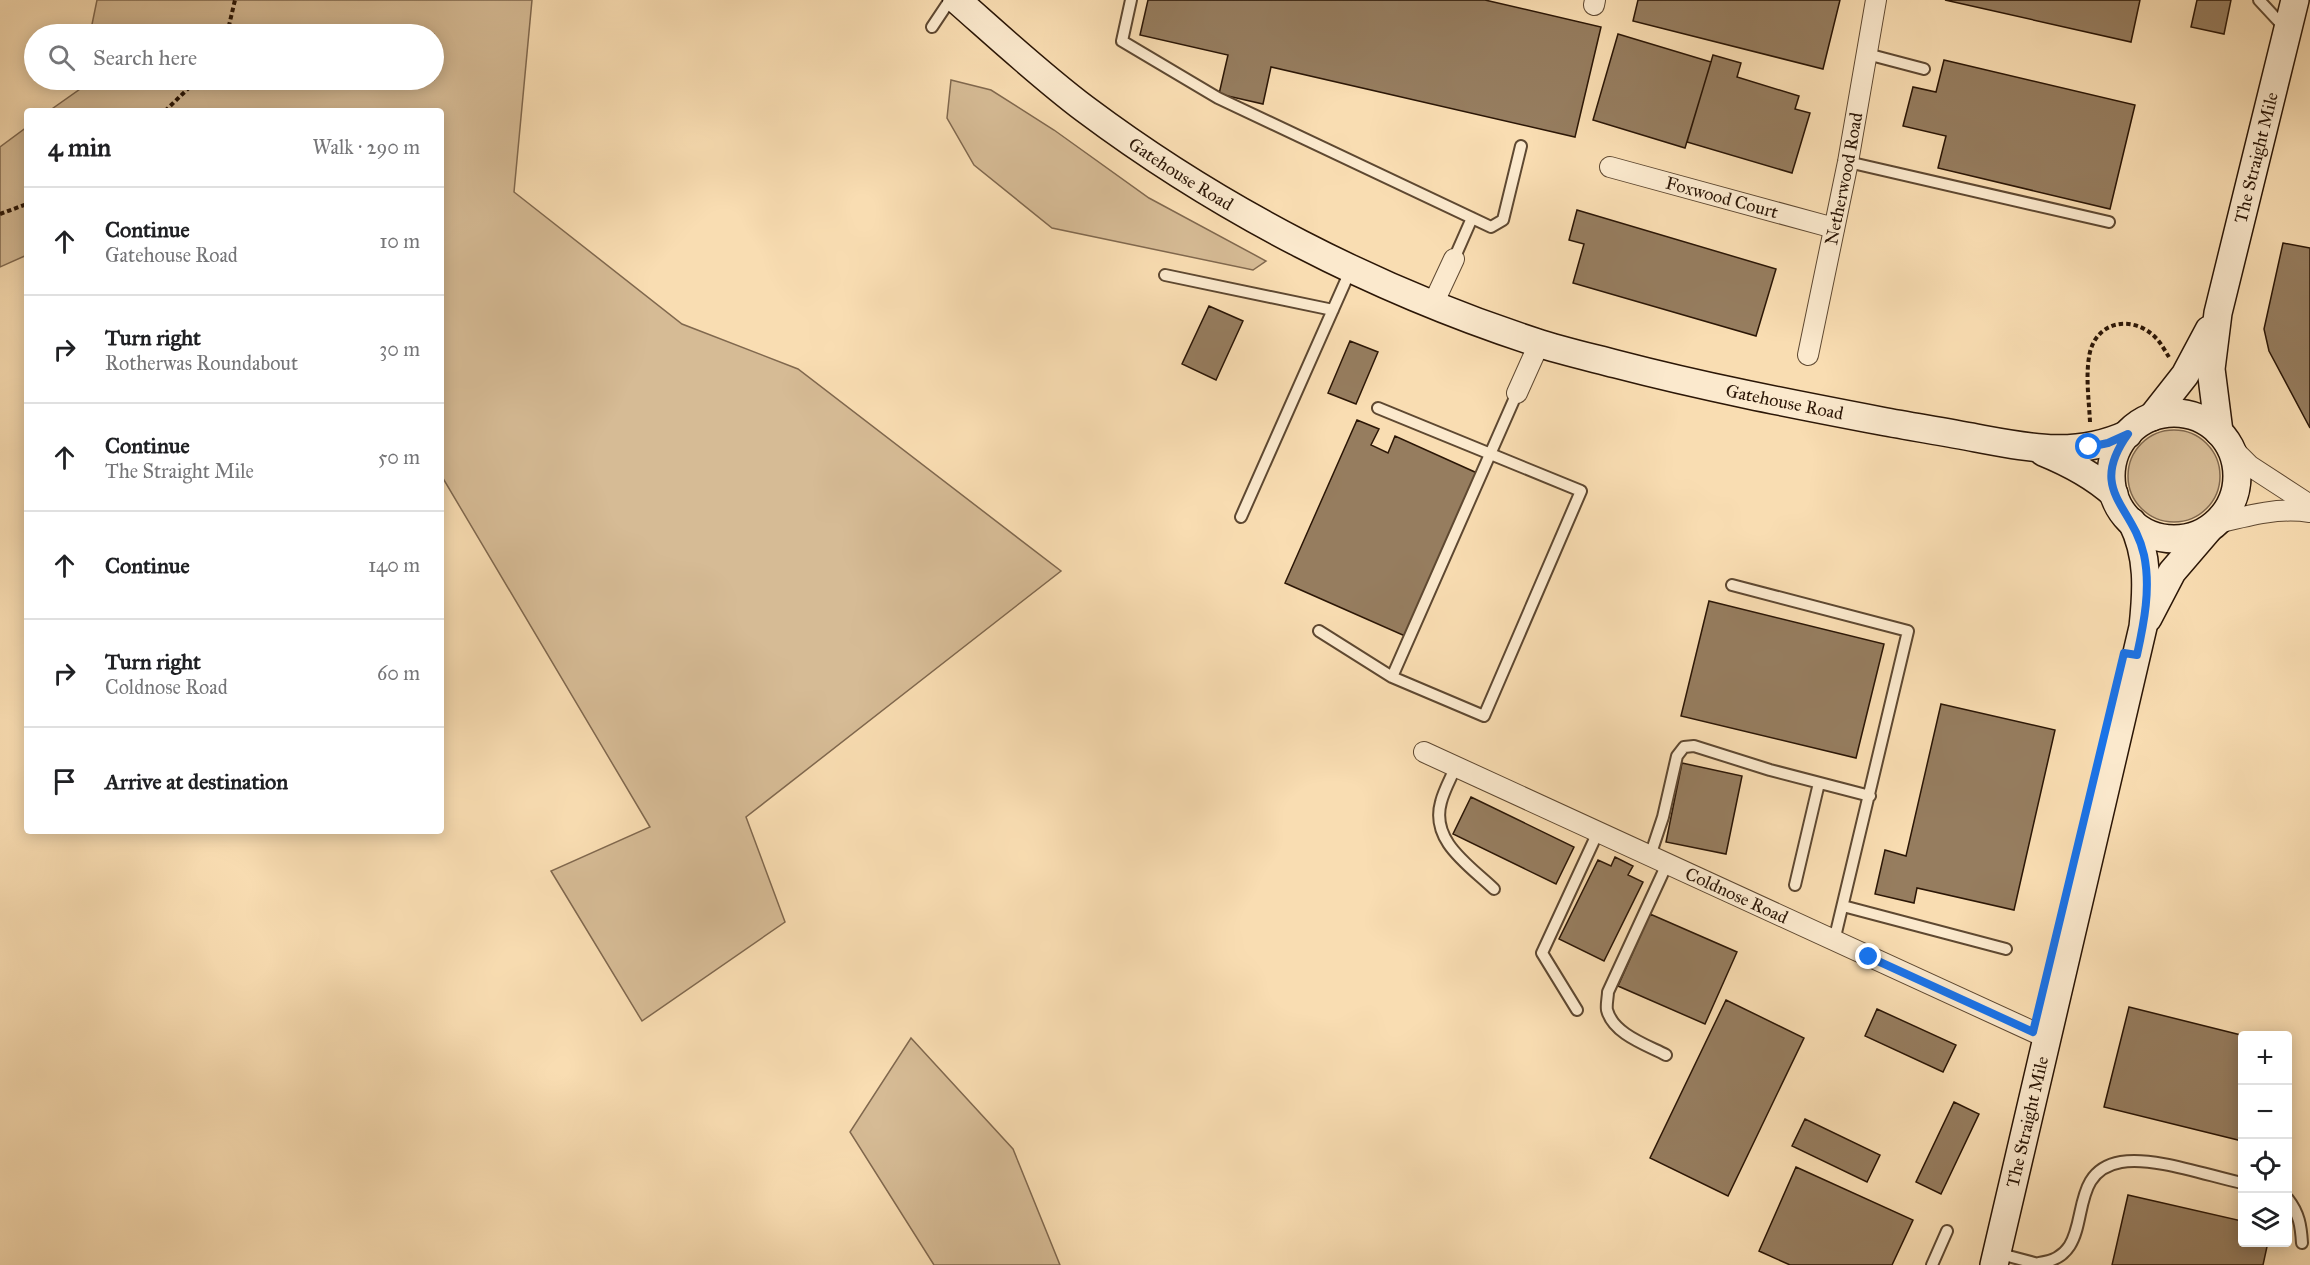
<!DOCTYPE html>
<meta charset="utf-8">
<style>
:root{--surface:#fff;--page:#f2f2f2;--text:#202124;--muted:#757577;--line:#e0e0e0}
body{margin:0;font-family:"IM FELL Great Primer",serif;background:var(--page);color:var(--text)}
.controls{position:absolute;right:18px;bottom:18px;display:grid;overflow:hidden;border-radius:6px;box-shadow:0 3px 15px #0003}
.controls button{width:54px;height:54px;display:grid;place-items:center;padding:0;border:0;border-bottom:2px solid var(--line);background:var(--surface);color:var(--text);font:30px sans-serif}
.stop{position:absolute;width:18px;height:18px;margin:-14px;border:4px solid #1a73e8;border-radius:50%;background:#fff}
.stop.end{background:#1a73e8;border-color:#fff;box-shadow:0 2px 6px #0008}
.list{margin:0;padding:0;list-style:none}
h2{display:flex;justify-content:space-between;align-items:center;height:78px;margin:0;padding:0 24px;font-size:26px}
h2 small{font-size:20px;font-weight:400;color:var(--muted)}
.list li{display:grid;grid-template-columns:39px 1fr auto;gap:18px;align-items:center;box-sizing:border-box;height:108px;padding:0 24px;border-top:2px solid var(--line)}
.list b{display:block;font-size:22px;white-space:nowrap}
.list p{margin:0;font-size:20px;white-space:nowrap;color:var(--muted)}
.list em{font-size:20px;font-style:normal;color:var(--muted)}
.icon{flex:none;width:33px;height:33px;fill:none;stroke:currentColor;stroke-width:2;stroke-linecap:round;stroke-linejoin:round}
.map{position:relative;flex:none;width:2310px;height:1265px;overflow:hidden}
.search{position:absolute;background:var(--surface);box-shadow:0 3px 15px #0003;left:24px;top:24px;width:420px;height:66px;display:flex;align-items:center;gap:15px;box-sizing:border-box;padding:0 21px;border-radius:33px;color:var(--muted);font-size:22px}
.panel{position:absolute;background:var(--surface);box-shadow:0 3px 15px #0003;left:24px;top:108px;width:420px;height:726px;border-radius:6px}
.map>svg:first-child{display:block}
.green{fill:#d6bb95;stroke:#80684e;stroke-width:1.5}
.building{fill:#967d5f;stroke:#2b1606;stroke-width:1.5}
.lines{fill:none;stroke-linecap:round;stroke-linejoin:round}
.lane-casing{stroke:#5e4831;stroke-width:14}
.street-casing{stroke:#5e4831;stroke-width:22}
.secondary-casing{stroke:#2b1606;stroke-width:30}
.path{stroke:#2b1606;stroke-width:4;stroke-dasharray:4.5 3;stroke-linecap:butt}
.lane{stroke:#fbe9cd;stroke-width:10}
.street{stroke:#fbe9cd;stroke-width:20}
.secondary{stroke:#fbe9cd;stroke-width:27}
.route{stroke:#1a73e8;stroke-width:8}
.labels{text-anchor:middle;dominant-baseline:central;stroke-width:6;stroke-linejoin:round;paint-order:stroke}
.street-label{font-size:18px;fill:#2b1606;stroke:#fbe9cd}
</style>
<div class="map">
<svg width="2310" height="1265" viewBox="0 0 2310 1265">
<rect width="100%" height="100%" fill="#f9ddb2"/>
<filter id="stains"><feTurbulence type="fractalNoise" baseFrequency=".00333" numOctaves="4"/><feColorMatrix values="0 0 0 0 .2 0 0 0 0 .09 0 0 0 0 .02 0 0 0 .5 -.17"/></filter>
<radialGradient id="worn" r=".72"><stop offset=".6" stop-color="#630" stop-opacity="0"/><stop offset="1" stop-color="#630" stop-opacity=".3"/></radialGradient>
<path class="green" d="M97,0H532L514,192L682,324L798,369L1061,571L746,817L785,922L642,1021L551,871L650,827L441,475V111H49L80,89L82,80H434V34H90Z
M951,80L991,90L1054,130L1149,198L1266,261L1253,270L1052,228L974,165L947,118Z
M27,127V255L0,267V147Z
M2128 476a46 46 0 1 1 92 0a46 46 0 1 1-92 0Z
M911,1038L1013,1149L1060,1265H934L850,1132Z"/>
<path class="building" d="M1148,0H1485L1601,27L1575,137L1271,67L1263,104L1219,94L1228,55L1140,35Z
M1638,0H1840L1823,69L1633,21Z
M1945,0H2140L2131,42Z
M2197,0H2231L2224,34L2191,27Z
M1618,34L1711,62L1685,148L1593,120Z
M1713,55L1741,63L1737,77L1799,96L1795,109L1810,113L1792,173L1687,142Z
M1944,60L2135,105L2110,209L1938,168L1946,136L1903,126L1913,87L1936,92Z
M1577,210L1776,269L1756,336L1573,283L1584,244L1569,240Z
M2283,243L2310,248V428L2269,351L2264,329Z
M1209,306L1243,321L1216,380L1182,364Z
M1350,341L1378,352L1356,404L1328,393Z
M1357,420L1379,429L1371,445L1388,453L1395,436L1477,473L1405,636L1285,583Z
M1709,601L1884,644L1856,758L1681,716Z
M1941,704L2055,730L2014,910L1917,888L1914,903L1875,894L1885,850L1906,856Z
M1682,763L1742,776L1726,854L1666,842Z
M1471,797L1574,847L1556,884L1453,834Z
M1615,857L1633,866L1628,875L1643,882L1604,961L1559,939L1598,860L1611,866Z
M1650,914L1737,952L1705,1024L1618,986Z
M1726,1000L1804,1038L1728,1196L1650,1158Z
M2129,1007L2245,1036H2242V1141L2104,1107Z
M1877,1009L1956,1045L1943,1072L1865,1036Z
M1954,1102L1979,1114L1941,1194L1916,1182Z
M1805,1119L1880,1155L1867,1182L1792,1146Z
M1796,1167L1913,1220L1892,1265H1790L1759,1251Z
M2128,1195L2242,1221V1242H2268L2263,1265H2112Z"/>
<g class="lines">
<g class="lane-casing">
<path id="lane" d="M1131,0L1122,41L1218,98L1491,227L1503,220L1521,146
M2259,0L2285,28
M932,27L950,0
M1867,54L1924,69
M1848,162L2109,222
M1454,259L1472,218
M1165,275L1333,310
M1241,517L1351,269
M1732,585L1908,631L1834,941
M1319,631L1392,677L1484,716L1581,491L1378,408
M1392,677L1517,393
M1456,766C1451,778 1444,790 1441,802C1430,841 1469,865 1494,889
M1650,856L1663,817L1677,756L1684,747L1694,746L1770,770L1870,796
M1795,885L1819,783
M1843,906L2006,949
M1577,1010L1542,953L1598,832
M1666,1055C1647,1045 1613,1034 1607,1010C1606,1005 1608,997 1608,992L1667,864
M2288,1199C2299,1213 2301,1226 2302,1243
M1997,1253L2042,1265
M2039,1263C2102,1256 2058,1173 2121,1162C2153,1156 2209,1176 2242,1183
M1932,1265L1947,1231"/>
</g>
<g class="street-casing">
<g id="street">
<path d="M1594,5L1595,0"/>
<path id="s1" d="M1610,167L1834,228"/>
<path d="M1433,304L1454,259"/>
<path id="s2" d="M1808,355L1848,162L1876,0"/>
<path d="M1517,393L1539,344"/>
<path d="M2229,445L2250,466L2310,505"/>
<path d="M2214,524C2246,516 2277,507 2310,512"/>
<path id="s3" d="M1424,752L2047,1038"/>
</g>
</g>
<g class="secondary-casing">
<g id="secondary">
<path id="s4" d="M957,0C999,37 1040,75 1085,109C1220,210 1375,290 1535,342C1562,351 1589,357 1616,364C1704,387 1792,404 1881,421C1913,427 1945,432 1976,438C2030,448 2076,458 2128,434"/>
<circle cx="2174" cy="476" r="63"/>
<path d="M2152,417L2185,375L2209,330"/>
<path id="s5" d="M2219,432L2211,369L2218,313L2295,0"/>
<path d="M2043,452C2070,463 2093,475 2114,494"/>
<path d="M2148,618L2172,572L2208,530"/>
<path id="s6" d="M1994,1265L2143,627C2147,590 2149,556 2132,522"/>
</g>
</g>
<path class="path" d="M227,34L235,0
M165,111L197,80
M0,214L27,204
M2090,422C2089,400 2085,374 2090,352C2098,320 2134,315 2156,338C2161,343 2165,351 2169,357"/>
<use href="#lane" class="lane"/>
<use href="#street" class="street"/>
<use href="#secondary" class="secondary"/>
</g>
<g class="lines">
<path class="route" d="M1869,957L2033,1032L2124,653L2137,655C2144,623 2151,588 2144,555C2133,505 2087,491 2128,434L2108,443L2089,447"/>
</g>
<g class="labels">
<g class="street-label">
<text stroke="none"><textPath href="#s5" startOffset="280">The Straight Mile</textPath></text>
<text stroke="none"><textPath href="#s4" startOffset="284">Gatehouse Road</textPath></text>
<text stroke="none"><textPath href="#s2" startOffset="180">Netherwood Road</textPath></text>
<text stroke="none"><textPath href="#s1" startOffset="116">Foxwood Court</textPath></text>
<text stroke="none"><textPath href="#s4" startOffset="934">Gatehouse Road</textPath></text>
<text stroke="none"><textPath href="#s3" startOffset="344">Coldnose Road</textPath></text>
<text stroke="none"><textPath href="#s6" startOffset="147">The Straight Mile</textPath></text>
</g>
</g>
<rect width="100%" height="100%" filter="url(#stains)"/>
<rect width="100%" height="100%" fill="url(#worn)"/>
</svg>
<div class="controls">
<button>+</button>
<button>−</button>
<button><svg class="icon" aria-label="locate" viewBox="0 0 24 24"><circle cx="12" cy="12" r="6"/><path d="M12 2v4M12 18v4M2 12h4M18 12h4"/></svg></button>
<button><svg class="icon" aria-label="layers" viewBox="0 0 24 24"><path d="M12 4l9 5-9 5-9-5zM3 14l9 5 9-5"/></svg></button>
</div>
<div class="stop" style="left:2089px;top:447px"></div>
<div class="stop end" style="left:1869px;top:957px"></div>
<div class="search"><svg class="icon" aria-label="search" viewBox="0 0 24 24"><circle cx="10" cy="10" r="6"/><path d="M15 15l6 6"/></svg>Search here</div>
<section class="panel">
<h2>4 min<small>Walk · 290 m</small></h2>
<ul class="list">
<li><svg class="icon" aria-label="ahead" viewBox="0 0 24 24"><path d="M12 20V5M6 11l6-6 6 6"/></svg><div><b>Continue</b><p>Gatehouse Road</p></div><em>10 m</em></li>
<li><svg class="icon" aria-label="right" viewBox="0 0 24 24"><path d="M7 20v-9h11M14 6l5 5-5 5"/></svg><div><b>Turn right</b><p>Rotherwas Roundabout</p></div><em>30 m</em></li>
<li><svg class="icon" aria-label="ahead" viewBox="0 0 24 24"><path d="M12 20V5M6 11l6-6 6 6"/></svg><div><b>Continue</b><p>The Straight Mile</p></div><em>50 m</em></li>
<li><svg class="icon" aria-label="ahead" viewBox="0 0 24 24"><path d="M12 20V5M6 11l6-6 6 6"/></svg><div><b>Continue</b></div><em>140 m</em></li>
<li><svg class="icon" aria-label="right" viewBox="0 0 24 24"><path d="M7 20v-9h11M14 6l5 5-5 5"/></svg><div><b>Turn right</b><p>Coldnose Road</p></div><em>60 m</em></li>
<li><svg class="icon" aria-label="arrive" viewBox="0 0 24 24"><path d="M6 21V4h12l-3 4 3 4H6"/></svg><div><b>Arrive at destination</b></div></li>
</ul>
</section>
</div>
